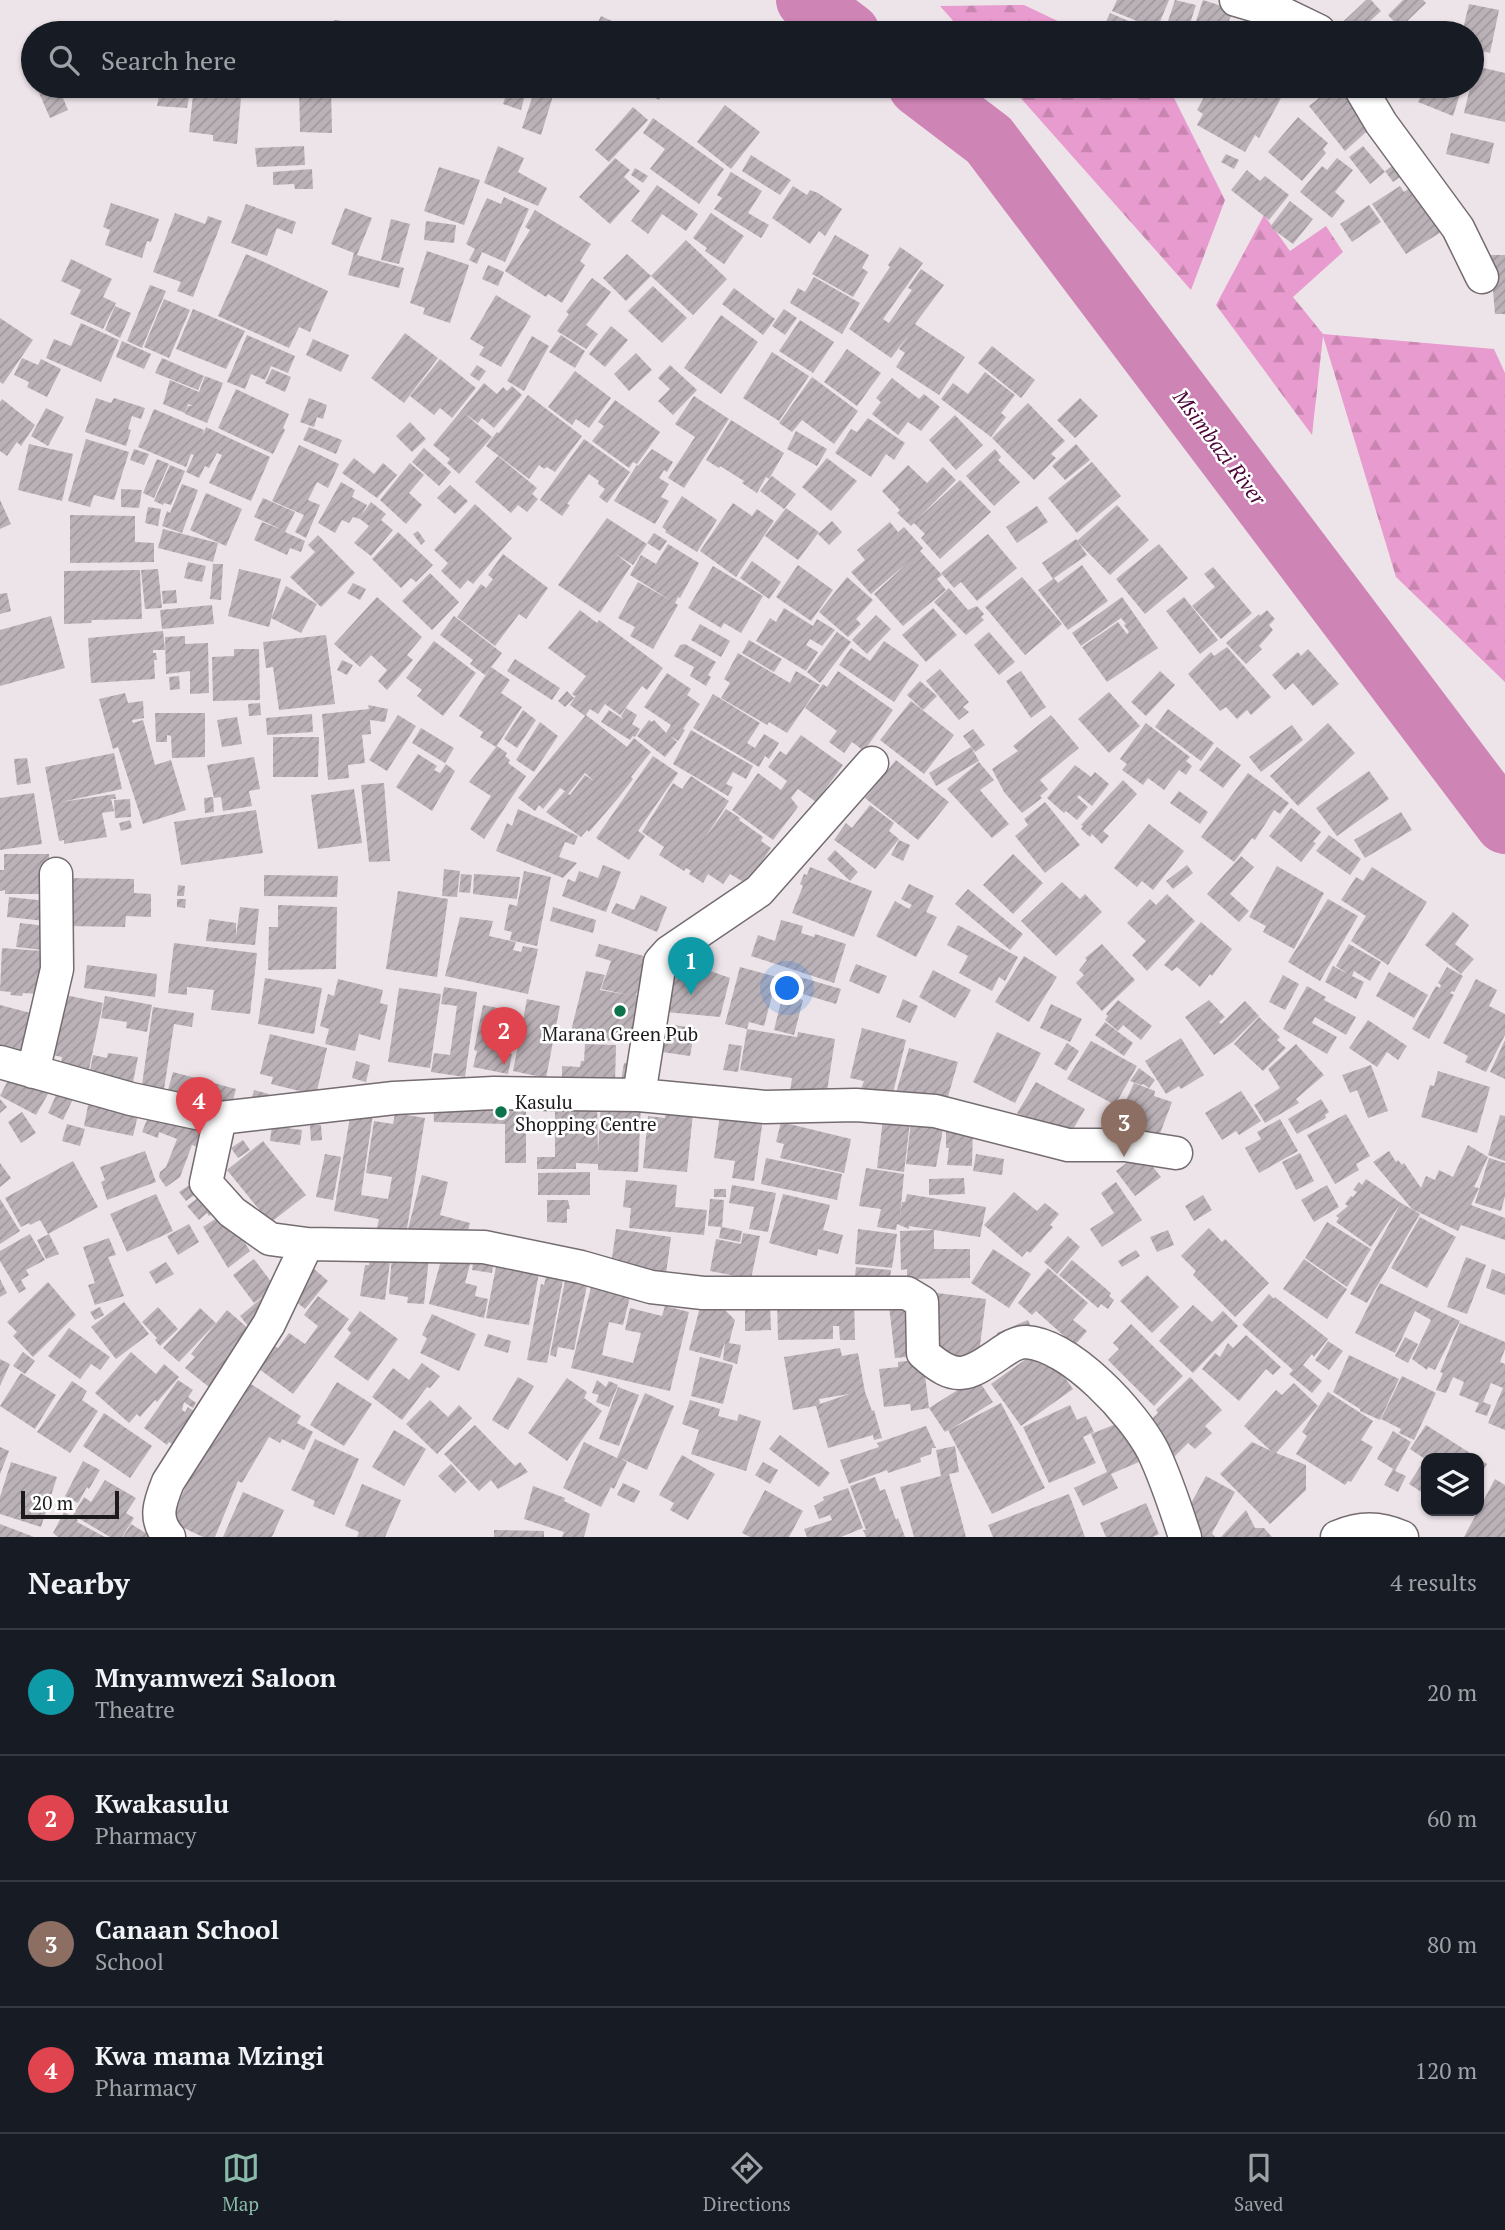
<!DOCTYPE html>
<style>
:root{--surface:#171b24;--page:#242831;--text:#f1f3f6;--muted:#9ea1a6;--line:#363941;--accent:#8abaaa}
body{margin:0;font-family:"PT Serif",serif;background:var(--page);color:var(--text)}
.controls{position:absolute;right:21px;bottom:21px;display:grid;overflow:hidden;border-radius:14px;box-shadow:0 2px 5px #0004}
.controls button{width:63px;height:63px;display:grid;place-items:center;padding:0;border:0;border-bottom:2px solid var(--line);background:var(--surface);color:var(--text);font:35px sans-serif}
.scale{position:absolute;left:21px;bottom:18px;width:98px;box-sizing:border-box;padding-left:7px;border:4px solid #1d1a1c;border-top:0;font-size:19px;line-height:24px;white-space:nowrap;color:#1d1a1c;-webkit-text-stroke:5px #fff;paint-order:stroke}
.you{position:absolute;left:788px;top:989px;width:24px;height:24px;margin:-18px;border:5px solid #fff;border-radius:50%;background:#1a73e8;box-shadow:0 0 0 10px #1a73e833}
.badge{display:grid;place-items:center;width:46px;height:46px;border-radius:50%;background:var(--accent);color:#fff;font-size:23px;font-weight:700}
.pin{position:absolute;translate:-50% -58px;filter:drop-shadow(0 2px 4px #0008)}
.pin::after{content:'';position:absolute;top:37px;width:24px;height:21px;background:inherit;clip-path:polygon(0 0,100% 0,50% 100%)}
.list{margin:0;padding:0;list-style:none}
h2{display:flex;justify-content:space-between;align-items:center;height:91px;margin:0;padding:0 28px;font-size:30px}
h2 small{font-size:23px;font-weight:400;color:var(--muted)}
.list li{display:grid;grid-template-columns:46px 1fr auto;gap:21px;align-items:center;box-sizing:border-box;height:126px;padding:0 28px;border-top:2px solid var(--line)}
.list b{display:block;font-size:26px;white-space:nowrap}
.list p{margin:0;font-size:23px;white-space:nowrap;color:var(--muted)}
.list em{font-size:23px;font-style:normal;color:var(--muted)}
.icon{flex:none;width:38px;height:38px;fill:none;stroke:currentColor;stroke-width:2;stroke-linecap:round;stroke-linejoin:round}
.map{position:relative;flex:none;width:1505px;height:1537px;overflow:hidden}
.search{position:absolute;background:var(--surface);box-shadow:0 2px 5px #0004;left:21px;right:21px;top:21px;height:77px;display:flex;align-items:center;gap:18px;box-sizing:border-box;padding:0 24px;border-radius:38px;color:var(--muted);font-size:26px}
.sheet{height:595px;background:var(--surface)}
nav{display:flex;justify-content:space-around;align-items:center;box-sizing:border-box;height:98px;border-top:2px solid var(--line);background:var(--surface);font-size:19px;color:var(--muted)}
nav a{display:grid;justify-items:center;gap:4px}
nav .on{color:var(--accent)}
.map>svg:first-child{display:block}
.forest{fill:url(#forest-firs)}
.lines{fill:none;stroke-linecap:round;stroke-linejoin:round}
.river{stroke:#cf84b6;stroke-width:60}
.building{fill:url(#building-hatch);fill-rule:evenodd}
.minor-casing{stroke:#746c70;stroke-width:35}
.minor{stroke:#fff;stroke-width:32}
.poi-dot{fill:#0c744c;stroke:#fff;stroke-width:2.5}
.labels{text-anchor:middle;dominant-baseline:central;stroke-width:5;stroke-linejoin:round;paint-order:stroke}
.poi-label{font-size:19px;fill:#1d1a1c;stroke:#fff}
.water-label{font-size:21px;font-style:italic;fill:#4b063a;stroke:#fff}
</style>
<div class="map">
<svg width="1505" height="1537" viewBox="0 0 1505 1537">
<defs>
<pattern id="forest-firs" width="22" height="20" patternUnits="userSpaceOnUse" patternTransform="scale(1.75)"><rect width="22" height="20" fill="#e89bce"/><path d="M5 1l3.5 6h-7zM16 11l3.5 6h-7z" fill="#c785b0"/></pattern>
<pattern id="building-hatch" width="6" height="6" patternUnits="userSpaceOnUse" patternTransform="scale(1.75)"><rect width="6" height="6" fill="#bbb2b8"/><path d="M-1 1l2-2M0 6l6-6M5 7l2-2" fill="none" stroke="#a0989e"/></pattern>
</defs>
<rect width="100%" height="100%" fill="#ede4e9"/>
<path class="forest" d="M1024,5L1083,33H964L940,6Z
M1010,86H1168L1225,200L1191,290Z
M1264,215L1290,251L1326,226L1343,252L1293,297L1323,334L1494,349L1505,373V682L1396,577L1323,336L1312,435L1216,305Z"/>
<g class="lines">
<path class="river" d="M806,0L850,33
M918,86L989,140L1505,824"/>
</g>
<path class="building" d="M1117,0H1169L1157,29L1112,11Z
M1175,0L1196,5L1187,33L1165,30Z
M1203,0L1234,10L1223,33H1192Z
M1366,0H1371L1381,11L1357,33H1331Z
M1403,0H1423L1426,3L1400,28L1388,15Z
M1469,4L1499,10L1490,53L1472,49V33H1462Z
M1110,13L1131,22L1126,33H1101Z
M1273,14L1301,33L1263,32Z
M601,16L638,33H593Z
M334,20L359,23L358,33H332Z
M464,21L489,25L488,33H463Z
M303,22L323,24L322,33H302Z
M1137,24L1159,31L1158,33H1134Z
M552,28L575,32L574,33H551Z
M1475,66L1505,73V122L1464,113Z
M36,86H58L68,110L50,118Z
M161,86H191L187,108L157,106Z
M194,86H242L237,144L213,141V135L189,132Z
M431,86H456L454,94L430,91Z
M509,86H556L541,135L522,128L532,98L525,95L521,110L503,104Z
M634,86H667L659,100Z
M1210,86L1243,104L1213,86H1305L1299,96L1286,89L1259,138L1255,135L1245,152L1197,125L1203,114L1197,110Z
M1334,86H1349L1374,125L1345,151L1309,106Z
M1368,86H1393L1394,87L1380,100Z
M1426,86H1465L1463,92L1461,91L1453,116L1418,102Z
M299,87H331L332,133L300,132Z
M725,105L760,132L731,169L697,142Z
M633,107L648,120L609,162L595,150Z
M1298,117L1328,143L1323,149L1326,153L1302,181L1268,152Z
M653,118L724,169L699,204L650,169L665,149L643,133Z
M1451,133L1494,143L1489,164L1446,154Z
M304,146L305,165L257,167L255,148Z
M498,146L524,158L518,172L547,188L538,206L484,183Z
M1363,146L1385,172L1370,184L1349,157Z
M1226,154L1239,160L1234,169L1221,162Z
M751,155L791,180L780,195L742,171Z
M615,158L630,170L624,177L640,191L610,224L579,197Z
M1337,158L1353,170L1335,192L1345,201L1332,218L1300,192L1322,166L1327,170Z
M1395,164L1403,175L1393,182L1385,171Z
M439,167L480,180L464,225L424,211Z
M635,168L648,176L643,183L631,175Z
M312,169L313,189H295L294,184L273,185V172Z
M1247,170L1260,181L1265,176L1289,195L1269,220L1231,190Z
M731,172L762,191L748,213L769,225L761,238L714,209L722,198L717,195Z
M1416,184L1446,229L1406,254L1372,204L1400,186L1404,192Z
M657,185L698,214L686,231L662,214L648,234L631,221Z
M793,186L807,195L810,190L818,193L842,209L825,236L819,231L810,244L772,218Z
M504,197L529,209L505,262L482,252L477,264L469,260L475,249L466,244L487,198L501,204Z
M1290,201L1313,219L1293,244L1270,227Z
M111,203L159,219L151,242L147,241L142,258L105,245L110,230L103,227Z
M246,204L296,222L292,234L277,228L267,256L231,243Z
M1369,205L1381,222L1352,242L1340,224Z
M345,208L372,218L357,255L404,268L399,288L348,275L354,253L331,244Z
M535,210L591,244L580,261L585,265L562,303L548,294L546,297L505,271L530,230L525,227Z
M175,213L205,224L208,216L222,221L193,297L177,291L181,282L153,272Z
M711,213L744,236L724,264L705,251L707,248L693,238Z
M391,219L410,224L399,264L381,260Z
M426,221L456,225L454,243L424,240Z
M835,235L869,255L862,268L868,272L853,297L812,274Z
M686,240L727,279L693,315L651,276Z
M900,247L923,263L883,319L889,323L912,290L908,288L921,269L944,285L915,324L965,357L939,395L896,367L905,353L899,349L911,332L891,358L849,329L890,267L888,265Z
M427,251L469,265L450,323L423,314L425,308L410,303Z
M246,254L328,291L310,332L299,327L289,348L218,316Z
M627,254L651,276L626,301L603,278Z
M1490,255H1505V314H1495Z
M71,259L112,279L103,297L116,303L103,329L70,314L81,290L61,281Z
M488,265L504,272L498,286L482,279Z
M814,277L860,303L842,334L790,303L798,288L805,292Z
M592,278L611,292L586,325L598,334L586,349L557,331L569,314L566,312Z
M150,285L166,291L142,348L127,341Z
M653,286L687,318L662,343L628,311Z
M734,288L775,319L763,335L722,304Z
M496,295L531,316L501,367L479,355L484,347L470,339Z
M164,299L190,310L169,358L144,347Z
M115,306L131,313L120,338L105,330Z
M193,309L245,331L226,369L176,349Z
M784,309L797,318L785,335L772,326Z
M721,315L758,342L721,394L684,368Z
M0,318L33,340L3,384L0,382Z
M800,320L834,342L813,373L779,351Z
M81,323L119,340L101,382L46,358L54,339L71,346Z
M611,326L628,340L605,367L589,354Z
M405,333L438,358L404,403L371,378Z
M247,335L295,356L288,373L271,366L265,380L251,374L245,389L227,382Z
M561,335L585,351L575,368L549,352Z
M532,336L549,346L524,391L507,381Z
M313,339L349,355L341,372L306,355Z
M122,341L151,354L144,369L116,357Z
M992,346L1035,380L1021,398L978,363Z
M847,349L881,373L857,406L824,382Z
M772,352L809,376L779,421L743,398Z
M636,353L652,370L629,391L614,374Z
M22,358L38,365L41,359L61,369L47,397L27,387L29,382L14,375Z
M162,358L204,376L198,390L155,373Z
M440,359L476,388L452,418L440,408L434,415L410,396Z
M477,365L486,371L479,381L470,375Z
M670,365L697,390L673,415L658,401L670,389L658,378Z
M272,369L291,377L285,392L265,383Z
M575,371L611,398L589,428L576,419L572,425L548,407Z
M985,372L1015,395L1001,413L1006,417L991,437L941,399L953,383L968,394Z
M205,376L223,383L207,423L185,414L188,406H193L188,404L185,413L163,404L170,380L199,392Z
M812,377L858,411L834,444L802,420L792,432L779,423Z
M892,378L919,399L924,394L940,407L921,431L908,422L898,435L872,414L881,402L876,398Z
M484,383L497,394L503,387L507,391L512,386L522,395L494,428L482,418L478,423L464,413L492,437L459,474L447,463L450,459L433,445Z
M236,389L289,414L283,428L285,430L273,454L218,428Z
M528,395L582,436L555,472L547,467L544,469L539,465L529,479L486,446L497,432L499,433Z
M694,396L729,419L684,488L668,478L695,437L675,424Z
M96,398L111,403L114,398L145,408L141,419L132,416L128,429L131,430L126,446L85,432Z
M309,398L327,405L323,419L317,417L314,427L300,422Z
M1080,398L1098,416L1075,438L1057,420Z
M2,399L35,425L21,446L17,442L7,456L0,451V402Z
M615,400L660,432L637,464L633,462L629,468L592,441L604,426L598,422Z
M1028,403L1065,441L1051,454L1056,458L1034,480L992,438Z
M46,408L64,417L48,446L31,436Z
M154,409L204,430L202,437L206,427L270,457L251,501L209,483L222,455L217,453L209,468L205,466L199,478L186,472L194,455L191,454L186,467L138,447Z
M955,415L983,445L956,470L929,440Z
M868,418L905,443L894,460L886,454L871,477L835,453L851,429L857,432Z
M731,420L784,453L769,479L766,477L757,493L742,483L744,481L720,466L719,468L706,460Z
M410,422L426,439L412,452L396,436Z
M309,427L342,440L336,454L303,440Z
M796,431L827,449L817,466L787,449Z
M86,439L129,452L114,500L94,495L90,507L68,501Z
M584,439L630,472L607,503L599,497L605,489L598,484L599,481L589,474L567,504L570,505L562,516L540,500Z
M29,444L73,454L62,501L18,490Z
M1076,444L1090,460L1065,480L1052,466Z
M299,445L339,464L328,488L317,482L308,500L320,505L306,538L295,532L304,515L272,501Z
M424,448L451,472L439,486L412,462Z
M134,449L149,454L144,465L130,460Z
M652,449L673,462L667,472L664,470L659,478L669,484L661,497L669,501L655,524L614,501L637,465L638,466Z
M995,449L1001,457L998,460L1020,482L994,506L966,476Z
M498,456L537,488L532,494L538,499L527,512L518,505L511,513L475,482Z
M354,458L374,474L383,463L397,475L377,498L342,473Z
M827,458L857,481L831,511L802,487Z
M157,459L169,464L154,498L143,493Z
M1092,462L1121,496L1077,533L1048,498Z
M410,463L424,475L409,493L422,505L406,524L380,500Z
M170,465L185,471L171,505L164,503L163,505L154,501Z
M908,465L927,483L943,467L956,480L918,519L960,480L991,512L940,559L921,538L925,534L914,523L911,526L897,513L900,510L882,491Z
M772,476L796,494L784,509L760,491Z
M341,482L355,490L352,497L367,505L361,516L371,502L386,514L381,520L393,530L371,556L354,543L369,526L360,519L353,517L349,523L342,520L335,533L318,523Z
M182,484L198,490L182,533L162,526L167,511L170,513Z
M450,485L468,501L455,514L437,498Z
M121,489L142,490L139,508L121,507Z
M206,493L242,509L226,546L190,530Z
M682,496L717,520L697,552L665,532L667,531L662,527Z
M263,498L295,512L285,532L305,541L301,552L290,548L287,555L254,540L262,522L283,530L254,517Z
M0,500L11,524L0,529Z
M733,503L752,516L757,509L774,521L736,577L700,551Z
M475,504L512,538L473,584L468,580L460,589L441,571L448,563L434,550Z
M1117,505L1149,540L1110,575L1077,541Z
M1037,506L1048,522L1017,543L1006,527Z
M148,507L161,509L158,526L145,523Z
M786,508L819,532L798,560L765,536Z
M70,515L135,516V542L154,543V562L70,563Z
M607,518L647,544L633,565L616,554L631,566L600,613L558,585Z
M832,521L842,532L829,545L818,534Z
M890,522L898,532L904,527L923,548L920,551L942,575L937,579L946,590L903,626L874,594L914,557L871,594L851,572L865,560L857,550Z
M163,529L218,543L213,562L158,548Z
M418,531L425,541L421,545L413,534Z
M398,532L433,565L416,582L411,578L401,588L372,559Z
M654,533L667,541L660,551L647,543Z
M988,534L1017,568L977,601L961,582L954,588L941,573Z
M318,535L355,573L321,607L290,577L315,552L308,545Z
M1076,539L1087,555L1054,578L1058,583L1082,565L1108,601L1068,630L1038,590L1053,579L1042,563Z
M668,544L699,563L680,598L678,597L675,603L678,605L653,649L630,636L635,627L618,618L638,582L670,600L630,575L641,555L656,564Z
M1159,544L1188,578L1145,614L1116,579Z
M503,554L548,588L526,619L519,614L495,646L457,617L481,584L486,588L493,579L488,575Z
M752,561L781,582L769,599L740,578Z
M188,562L206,566L202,582L184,578Z
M213,564H223L221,600L210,599Z
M798,565L833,590L811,621L776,597Z
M713,566L763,596L741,633L724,623L721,628L688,608Z
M1213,567L1252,613L1221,639L1192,606L1215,587L1204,574Z
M158,569L162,608L145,609L141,570Z
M239,569L281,579L269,627L228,616Z
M140,570L142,619L92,620L91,623L64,624V571Z
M430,573L459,602L432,630L402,601Z
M847,577L873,600L856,619L861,624L848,637L819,612Z
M1022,577L1062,624L1025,655L985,607Z
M353,583L366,589L360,600L347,593Z
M286,586L317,604L301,633L271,618Z
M949,588L968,610L977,606L984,614L981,617L984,620L966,635L934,602Z
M176,590L177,603L163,604L162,591Z
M7,593L11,611L0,614V594Z
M377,597L422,637L407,655L413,660L387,690L378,681L387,670L371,655L360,667L334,644Z
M1122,597L1158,648L1107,682L1082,647L1118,622L1127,634L1129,632L1124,625L1126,624L1121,618L1081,646L1072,633Z
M1184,597L1218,640L1200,654L1166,611Z
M212,605L214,624L162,629L160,610Z
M784,608L813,626L817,619L835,630L822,646L810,639L806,645L818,652L806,671L756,641L770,618L776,622Z
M933,608L957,635L926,662L902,635Z
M580,610L597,623L599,620L663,668L647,690L642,686L620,715L605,704L598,714L590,709L585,716L570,705L577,694L575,696L572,694L586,676L548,648Z
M1267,610L1275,619L1269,625L1273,630L1259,646L1262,649L1246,664L1226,643L1259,614L1260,616Z
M876,615L891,629L867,654L852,640Z
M51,616L65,668L0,686V630Z
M454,616L502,653L485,675L470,664L473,660L440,635Z
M700,624L730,641L721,657L691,640Z
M163,631L165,650H153V653H156L157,660H154L155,679L91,683L88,638Z
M837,632L851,642L820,683L807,672Z
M989,632L1015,662L999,675L974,645Z
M326,635L335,704L279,710L273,667L266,668L263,642Z
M185,636V644L208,643L209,693L190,694V671L166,674L165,637Z
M749,640L782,659L774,672L742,653Z
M434,641L476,673L443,716L417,696L422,690L406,678Z
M884,641L919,665L894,702L839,665L851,648L870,661Z
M685,644L716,662L708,675L711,677L706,686L690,676L694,667L674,656L680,645Z
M1227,647L1271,697L1251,715L1247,710L1237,719L1226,707L1220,711L1188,674L1211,652L1214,656Z
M234,649H259L260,700L213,701L212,657L234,656Z
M1308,649L1339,684L1313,706L1293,683L1285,690L1272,675L1298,652L1301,656Z
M738,653L790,683L796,671L820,685L787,733L769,722L767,725L721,698L730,683L724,679Z
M515,659L560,688L552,700L507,671Z
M342,660L353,665L347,675L337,670Z
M491,667L510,680L501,693L522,707L496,747L480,737L483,732L459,716Z
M940,669L969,702L963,707L969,712L959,720L926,681Z
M838,671L893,710L864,751L852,742L844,753L829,742L837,731L805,708L823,684L827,687Z
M1021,671L1046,707L1031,718L1006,681Z
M1160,671L1175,685L1146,716L1131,702Z
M667,673L691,689L687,695L700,704L683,729L685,730L678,741L670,736L677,742L665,757L637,736L649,720L652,722L654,720L666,733L671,725L644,707Z
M179,676L180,689L170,690L169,677Z
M920,681L937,696L923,710L907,695Z
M567,691L574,698L565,707L558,701Z
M1109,692L1140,726L1109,753L1078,719Z
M125,693L128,703L143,701L144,718L132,720L133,723L143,720L155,765L171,760L186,810L143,824L118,747L113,749L99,699Z
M713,694L760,723L747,743L755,748L764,734L779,743L769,759L765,756L759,767L693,728Z
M911,701L954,735L924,774L880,740Z
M260,703L261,715L249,716L248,704Z
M368,705L388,709L385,722L370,720L371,734L362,735L365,763L348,765L349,778L328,780L322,714L369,709Z
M626,708L637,715L632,724L640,729L635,737L633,736L630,740L601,722L609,710L623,719L621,716Z
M1168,709L1214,743L1201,761L1155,727Z
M523,710L536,720L517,748L504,739Z
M155,713H205V757L172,758L171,736L167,735V742H156Z
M312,714L313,732L267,735L266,718Z
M398,715L416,726L387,771L369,760Z
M586,715L627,747L634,738L651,752L631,777L633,779L619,797L589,832L587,830L581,837L546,812L565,791L560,788L543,809L539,805L535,811L518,798ZM585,773L594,781L585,775L570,795L568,794Z
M1051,715L1079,748L1040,780L1048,789L1040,796L1042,798L1022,813L1004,792L992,769L1018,751L1013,746Z
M237,717L242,744L222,747L217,720Z
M540,722L558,736L534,772L516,760Z
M1146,723L1190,757L1186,761L1192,766L1186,775L1179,770L1164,790L1148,778L1143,785L1122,770L1127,764L1120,759Z
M1328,723L1355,753L1298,806L1270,776Z
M1292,725L1303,740L1261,772L1249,757Z
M421,728L454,748L445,763L412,743Z
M973,729L985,745L975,752L963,736Z
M691,730L753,766L746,779L733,772L726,784L733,787L728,796L673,764Z
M801,735L843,765L816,802L798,789L791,798L798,807L773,840L732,810L758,773L781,790L787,781L768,767L780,751L786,755Z
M273,737H319L318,777H273Z
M497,746L507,753L505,756L510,760L508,763L526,776L484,839L470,829L491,796L469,782Z
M971,747L979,761L936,786L929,773Z
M1217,747L1241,765L1223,788L1199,770Z
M114,753L122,789L61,802L115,794L116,799H111L114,811L102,813L107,837L64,844V840L59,841L45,767Z
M418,754L437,766L434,770L440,773L446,764L455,771L432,811L396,787Z
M653,756L678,773L638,831L645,836L629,860L596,838Z
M254,757L260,789L249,791L252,806L223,811L221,797L214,798L207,765Z
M27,758L31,783L17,785L14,759Z
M896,760L949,802L918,840L865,798Z
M979,762L994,780L980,790L1009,824L992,838L947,789Z
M1075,765L1091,777L1095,772L1109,784L1092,806L1079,795L1077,797L1088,807L1077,820L1066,811L1064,813L1047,798Z
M1369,771L1389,799L1337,836L1316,808Z
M1248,773L1289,803L1280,814L1274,810L1255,840L1252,838L1234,862L1201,837Z
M691,776L729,801L705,838L726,809L740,818L739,820L763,837L761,841L771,848L747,884L730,874L723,884L708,874L703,883L689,874L691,871L686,868L684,871L659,855L664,847L642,832L673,783L682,789Z
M1123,780L1137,794L1103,831L1109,836L1102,844L1092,834L1090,837L1081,829L1083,826L1081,825Z
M384,783L390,861L369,862L361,785Z
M354,789L362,843L318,849L311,795Z
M1179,791L1208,812L1200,824L1170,803Z
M34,793L42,844L0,850V798Z
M213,797L214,812L205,813L204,798Z
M130,799L131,817L115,818L114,800Z
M1045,802L1080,845L1045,873L1015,836L1028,825L1024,819Z
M870,805L894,823L889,831L899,839L875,869L834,840L846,823L852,828Z
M1291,808L1321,832L1313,842L1316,843L1301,862L1269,836Z
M518,809L578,836L574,845L565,842L559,857L577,863L563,878L496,851L507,823L512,826Z
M256,810L263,853L181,865L174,822Z
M1401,812L1412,830L1365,858L1354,840Z
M130,820L132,828L121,831L119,823Z
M1149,824L1184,851L1153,890L1142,881L1137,887L1114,868Z
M1329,835L1361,859L1350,875L1316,851Z
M899,840L910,845L903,861L891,855Z
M835,850L858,872L850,881L827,859Z
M4,854H49V894H5V890L0,891V870H4Z
M1013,854L1043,883L1013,914L983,885Z
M1241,856L1254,867L1230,894L1249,911L1239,922L1207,894Z
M603,865L621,872L606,912L562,896L568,879L575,882L579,871L598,878Z
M1187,865L1193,873L1173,889L1166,881Z
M1277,866L1324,893L1294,949L1263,932L1266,926L1249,917Z
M810,867L872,891L854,937L792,913L803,886L800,884L804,874L807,875Z
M1372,867L1427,902L1388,965L1351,941L1366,916L1341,900L1356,877L1363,881Z
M444,869L460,871L457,897L442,896Z
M524,871L551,877L537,946L510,940L512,932L504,930L509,904L517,906Z
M461,874L472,875L470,893L459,892Z
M474,874L520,877L517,899L473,894Z
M264,875L338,876L337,897L264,896Z
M66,878L134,879V893L151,894V917L126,916L125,927L66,926Z
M1062,882L1080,899L1085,894L1102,912L1056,956L1021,921Z
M909,884L934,896L926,912L937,917L916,957L876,936L895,901L909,909L912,905L901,899Z
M178,885L185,886L184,896H177Z
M968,889L1023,934L1010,950L955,904Z
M398,891L448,899L437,977L386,969Z
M1167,894L1195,921L1147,971L1132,955L1146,941L1127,923L1150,899L1156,905Z
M641,895L667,907L657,932L611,913L616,903L634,910Z
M9,897L47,901L45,921L7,917Z
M177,899H186L185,908L177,907Z
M1328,899L1358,916L1320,981L1288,962Z
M278,905L337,907L336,969L268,970L269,927H278Z
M240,907L259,909L255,945L206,941L209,919L236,923V936Z
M553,907L596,920L593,933L550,921Z
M1453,912L1469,925L1455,944L1474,959L1461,974L1425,945Z
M460,917L493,921L489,936L516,942L513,950L521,952L523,946L538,949L528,994L445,976Z
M781,920L803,926L801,933L814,937L815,934L846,944L834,983L751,956L758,935L775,941Z
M1201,922L1232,949L1212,976L1210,974L1200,987L1177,967L1172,971L1164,965Z
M20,923L46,926L43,950L16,947Z
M958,925L1018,957L1005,981L999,977L992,991L959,973L968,956L947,945Z
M174,943L257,953L250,1014L211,1010L214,990L187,987V995L168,993Z
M599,944L655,959L642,978L636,995L647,997L640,1042L569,1039L586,971L605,975L600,990L629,995L601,989L611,961L595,956Z
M1102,944L1135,980L1102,1011L1076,983L1084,975L1079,970L1087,960L1085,958Z
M1349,944L1381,962L1370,981L1354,971L1352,976L1364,982L1356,999L1325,982L1333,966L1348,974L1336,966Z
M2,948L42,951L39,994L23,993L22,996L10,995L11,992L0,991Z
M1024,956L1057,977L1029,1022L995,1002Z
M682,961L730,978L720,1017L655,1011L668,967Z
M856,964L887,976L879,994L849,981Z
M87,965L157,974L155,997L84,988Z
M740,967L777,977L764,1026L749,1022L747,1029L725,1024Z
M1447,967L1463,976L1454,992L1452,991L1450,993L1454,995L1429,1039L1412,1029L1436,986L1440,988L1441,985L1438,983Z
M933,970L971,990L955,1018L919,997Z
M1389,972L1428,995L1414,1018L1376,996Z
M1283,975L1299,984L1285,1010L1269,1002Z
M800,977L841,989L836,1004L796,992Z
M265,978L322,988L314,1034L258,1024Z
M338,979L383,990L380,1003L388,1005L380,1040L359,1034L355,1051L325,1044L329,1029L320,1026L328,994L334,996Z
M1476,979L1497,990L1489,1006L1505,1014V1035L1486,1072L1465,1062L1468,1056L1443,1043Z
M1307,986L1326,997L1324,1000L1356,1017L1346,1035L1315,1017L1312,1023L1337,1037L1327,1054L1283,1029Z
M444,987L477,992L465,1077L431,1072L434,1053L450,1055L457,1006L441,1004Z
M399,988L441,994L430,1068L388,1062Z
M56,993L103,1003L89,1069L61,1064L62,1057L43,1053Z
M783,994L803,1000L794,1035L774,1030Z
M105,996L152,1005L147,1032L126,1028L127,1022L101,1018Z
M527,999L560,1006L546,1078L513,1071Z
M903,999L918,1006L910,1023L896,1017Z
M1118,1000L1152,1026L1141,1040L1123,1025L1118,1031L1105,1020L1108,1016L1106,1014Z
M1209,1000L1225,1017L1219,1022L1221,1024L1245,1001L1259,1016L1234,1041L1214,1055L1185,1017Z
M1051,1004L1082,1019L1070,1042L1040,1028Z
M0,1005L42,1016L28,1067L0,1051Z
M483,1005L508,1010L500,1051L512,1054L508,1074L473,1067L477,1051L474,1050Z
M153,1007L194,1013L192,1027L174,1024L163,1096L141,1092Z
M1259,1017L1280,1037L1277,1040L1286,1048L1263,1071L1234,1044Z
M1368,1020L1407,1046L1398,1060L1387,1052L1377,1067L1349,1048Z
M1105,1022L1133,1043L1124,1056L1095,1035Z
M659,1023L695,1028L690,1056L655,1051Z
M862,1028L906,1040L892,1097L861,1089L864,1081L850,1078Z
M747,1029L797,1037L798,1032L835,1039L826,1098L790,1092L792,1078L740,1070Z
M997,1032L1041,1053L1015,1103L973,1082Z
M270,1034L327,1048L316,1095L271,1084L273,1077L260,1074Z
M1181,1038L1204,1075L1181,1089L1179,1086L1166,1094L1145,1061Z
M1505,1040V1079L1490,1072Z
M1091,1041L1137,1066L1115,1105L1067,1079Z
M1067,1043L1079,1051L1066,1071L1054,1064Z
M585,1044L616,1045L615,1083L562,1082V1066L580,1067L581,1061H584Z
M729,1044L742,1046L738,1072L723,1070Z
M1296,1044L1324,1075L1296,1099L1299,1103L1265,1123L1254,1105L1280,1088L1268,1069Z
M909,1048L958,1062L945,1107L896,1093Z
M108,1053L138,1057L131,1092L90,1071L93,1055L107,1058Z
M356,1061L370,1065L366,1082L352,1078Z
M624,1063L636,1065L633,1083L621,1081Z
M1371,1065L1388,1111L1368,1118L1357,1090L1350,1093L1342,1075Z
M1139,1068L1155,1080L1149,1088L1143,1084L1141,1085L1130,1081Z
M1438,1071L1490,1087L1477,1133L1421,1117L1430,1085L1434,1086Z
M173,1072L236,1089L229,1115L166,1097Z
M11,1074L48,1094L36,1115L0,1096Z
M1036,1082L1085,1109L1066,1141L1017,1113Z
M1134,1083L1155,1091L1154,1096L1172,1102L1156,1144L1118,1125L1125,1107H1123Z
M254,1090L269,1094L265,1113L249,1109Z
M1241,1091L1261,1121L1239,1135L1236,1131L1222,1140L1205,1113Z
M57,1093L73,1099L63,1120L48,1113Z
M555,1096L597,1104L598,1152L601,1103L641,1104L638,1172L598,1170V1164L576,1163V1169H537V1157H555Z
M0,1099L7,1107L0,1113Z
M1321,1099L1329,1112L1325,1115L1326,1118L1297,1134L1288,1119Z
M89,1100L139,1111L133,1136L84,1126Z
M433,1100L526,1101V1163H505V1124L434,1122Z
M666,1110L693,1113L687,1172L643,1168L648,1116L665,1118Z
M351,1111L373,1114L361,1195L388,1199L392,1177L366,1173L374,1121L393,1124L395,1113L425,1118L405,1241L375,1236L379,1219L334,1211Z
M884,1111L911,1114L904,1172L877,1168Z
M22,1112L36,1133L21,1143L8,1122Z
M150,1112L215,1132L208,1151L192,1145L180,1177L166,1187L159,1177L160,1172L166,1167L177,1139L159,1132L158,1138L142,1132Z
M720,1114L763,1119L754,1181L732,1178L735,1161L714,1158Z
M912,1114L945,1118L936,1167L906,1164Z
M1346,1114L1370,1156L1356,1164L1359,1170L1335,1184L1307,1135Z
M1500,1115L1505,1116V1161L1488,1155Z
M1280,1119L1298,1151L1259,1173L1245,1148L1261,1139L1257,1132Z
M781,1122L851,1139L844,1173L780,1158L784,1144L776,1142Z
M67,1124L85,1129L80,1146L62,1141Z
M310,1125H321L322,1140L311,1141Z
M272,1126L302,1130L300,1145L270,1141Z
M946,1126H973L972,1166L947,1165L949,1148H946Z
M243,1140L250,1150L238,1158L231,1148Z
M263,1141L306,1195L270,1223L227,1170Z
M1468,1145L1488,1157L1474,1187L1479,1188L1471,1205L1505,1218V1240L1461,1225L1458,1231L1412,1209L1373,1162L1389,1151L1396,1162L1398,1160L1402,1165L1404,1163L1421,1188L1426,1176L1435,1180L1439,1170L1453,1177Z
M145,1151L156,1182L107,1200L101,1182L105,1180L100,1167Z
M1141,1152L1161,1177L1135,1196L1116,1171Z
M1300,1153L1314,1181L1296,1190L1282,1162Z
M325,1154L341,1157L333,1200L316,1197Z
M976,1154L1004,1159L1002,1175L973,1171Z
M766,1158L842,1174L837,1200L761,1184Z
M1489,1158L1505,1163V1196L1501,1211L1475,1203Z
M73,1161L98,1207L48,1234L40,1220L30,1225L29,1223L21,1227L5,1198Z
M0,1163L11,1178L0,1187Z
M866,1168L904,1174L900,1216L902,1202H905L907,1194L986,1207L980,1237L909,1226V1229L897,1224L896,1230L877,1227L881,1209L859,1206Z
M590,1172V1195H538V1173Z
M422,1175L448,1182L440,1215L470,1223L465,1243L408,1229Z
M964,1178L965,1194L929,1195V1179Z
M1366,1179L1401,1203L1371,1247L1336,1222L1339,1218L1336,1216L1348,1206L1345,1204L1351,1196L1353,1197L1357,1192L1353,1190L1359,1182L1362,1185Z
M197,1180L203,1189L186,1201L179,1192Z
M626,1180L677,1185L675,1207L707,1210L704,1235L629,1228L631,1208L623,1207Z
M1116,1182L1142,1220L1102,1247L1090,1229L1114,1213L1101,1193Z
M732,1185L776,1193L768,1232L749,1229L754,1207L729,1203Z
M1327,1185L1339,1207L1314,1222L1301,1200Z
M714,1189H726V1197H714Z
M1014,1192L1037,1211L1045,1203L1059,1214L1050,1225L1053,1227L1030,1253L1027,1251L1022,1257L984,1225Z
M156,1194L173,1231L127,1252L110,1214Z
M783,1194L830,1205L823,1230L843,1235L838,1254L818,1249L817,1256L769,1243Z
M1203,1195L1212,1210L1194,1221L1185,1206Z
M199,1197L212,1214L209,1216L207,1213L199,1220L187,1206Z
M0,1199L20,1231L0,1244Z
M710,1199L724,1200L722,1227L742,1231L740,1242L719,1238L721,1227L708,1226Z
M547,1200H568L570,1209H567V1223L547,1222Z
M1401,1203L1420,1214L1367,1303L1350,1294Z
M226,1212L250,1251L228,1268L203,1227Z
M1420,1217L1456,1237L1427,1288L1391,1268Z
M1327,1222L1371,1249L1347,1287L1305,1258Z
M189,1224L199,1242L178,1255L167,1236Z
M1209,1228L1222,1242L1225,1239L1269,1283L1235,1317L1193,1275L1196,1271L1181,1256Z
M616,1229L671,1237L665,1281L616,1274L618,1259L612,1258Z
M858,1229L897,1234L892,1268L855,1264Z
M934,1230V1249H970V1278L907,1279V1269L901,1270L900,1231Z
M1168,1230L1174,1245L1157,1252L1150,1237Z
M743,1233L760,1236L751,1279L710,1271L716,1239L741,1244Z
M30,1234L45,1260L26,1270L29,1275L21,1280L26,1289L19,1293L0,1261V1251Z
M49,1234L59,1254L46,1259L37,1240Z
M1068,1236L1080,1247L1057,1274L1044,1262Z
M109,1238L116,1255L108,1257L124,1296L95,1305L88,1285L95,1283L83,1247Z
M993,1249L1031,1274L1009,1308L971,1283Z
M1136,1250L1140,1256L1122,1267L1118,1261Z
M443,1253L471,1261L465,1283L477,1286L475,1296L488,1299L484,1318L429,1304Z
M391,1254L385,1300L360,1296L365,1265H369L370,1256Z
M392,1255L429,1258L424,1304L407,1303L408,1297L389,1294Z
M474,1256L494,1259L492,1273L472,1270Z
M1466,1257L1486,1265L1467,1314L1447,1307Z
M254,1259L275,1287L252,1331L240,1316L269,1292L254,1303L233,1275Z
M1304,1259L1347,1289L1327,1319L1283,1289Z
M1072,1260L1111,1293L1109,1296L1114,1300L1108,1309L1101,1304L1098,1308L1059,1275Z
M166,1262L174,1274L156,1284L149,1272Z
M512,1262L540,1268L529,1325L486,1318L496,1267L510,1270Z
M856,1267L891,1270L889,1288L854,1285Z
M313,1268L328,1281L305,1309L289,1296Z
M1048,1268L1088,1303L1073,1320L1087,1331L1075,1345L1063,1338L1064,1336L1036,1311L1032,1315L1018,1303Z
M1492,1269L1505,1274V1295L1486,1288Z
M1147,1275L1179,1307L1152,1333L1120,1301Z
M546,1277L563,1280L547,1363L527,1360L541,1284L544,1285Z
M0,1279L7,1293L0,1297Z
M565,1281L587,1285L574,1350L558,1347L556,1357L550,1355Z
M48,1282L76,1315L33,1357L13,1336L17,1332L7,1322Z
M1380,1283L1460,1321L1435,1370L1428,1367L1427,1370L1412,1359L1431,1320L1415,1311L1395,1353L1355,1333Z
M591,1287L630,1297L623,1325L609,1322L602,1355L633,1363L641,1333L625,1330L630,1308L662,1316L665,1306L689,1312L670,1391L571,1368Z
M937,1293L986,1299L978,1361L930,1353Z
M1269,1294L1274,1299L1275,1297L1328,1339L1314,1357L1312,1354L1303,1365L1322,1381L1312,1393L1289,1374L1293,1370L1242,1325Z
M318,1296L349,1319L293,1394L255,1366L271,1344L278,1348L289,1333L305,1344L318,1326L304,1315Z
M777,1296L854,1299L855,1340H840L839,1326H833V1339L778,1340Z
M124,1302L149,1334L116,1359L91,1327Z
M701,1303L724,1309L735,1320L729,1343L741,1345L737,1364L723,1360L725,1341L720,1358L689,1350Z
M909,1304L916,1356L895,1358L889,1306Z
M745,1305H770L771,1330L745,1331Z
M1193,1305L1212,1322L1223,1311L1238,1326L1193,1373L1159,1341Z
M100,1307L104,1315L95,1320L90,1312Z
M158,1307L178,1329L160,1346L155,1340L157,1338L142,1322Z
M200,1308L216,1323L179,1362L163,1348Z
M227,1310L257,1336L214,1391L185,1368L195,1357L191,1354Z
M360,1311L398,1339L368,1381L334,1357L351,1333L347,1329Z
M432,1314L476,1334L459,1371L420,1353L427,1338L422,1335Z
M1028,1320L1032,1329L1001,1343L997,1333Z
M1460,1323L1505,1342V1349L1500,1362L1505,1364V1430L1488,1423L1503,1388L1491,1383L1483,1402L1491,1405L1487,1416L1475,1412L1479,1403L1459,1395L1464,1382L1453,1377L1446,1393L1436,1390L1443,1373L1440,1372Z
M1131,1324L1183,1376L1154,1406L1108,1360L1119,1349L1113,1343Z
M69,1328L110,1357L100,1370L91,1364L80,1379L48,1356Z
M488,1334L511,1341L508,1353L484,1346Z
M1246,1335L1281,1367L1273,1375L1266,1369L1239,1401L1202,1369L1215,1353L1220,1357L1228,1343L1233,1348Z
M1405,1337L1418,1344L1408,1363L1395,1356Z
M1328,1341L1343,1351L1329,1370L1315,1360Z
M840,1348L842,1356L858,1353L865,1392L872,1411L874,1410L882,1438L874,1440L873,1435L828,1448L816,1406L793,1410L784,1357ZM849,1394L820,1404L819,1399Z
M23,1352L35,1361L25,1374L13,1366Z
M131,1352L156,1374L164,1364L179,1377L157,1402L155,1400L140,1417L137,1414L129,1423L95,1393Z
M1036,1352L1045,1365L1052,1360L1073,1389L1021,1426L991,1384Z
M1349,1355L1399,1379L1380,1420L1360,1411V1409L1333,1392Z
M700,1357L733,1365L723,1404L691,1396Z
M0,1359L10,1364L0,1386Z
M923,1359L929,1408L977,1378L993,1402L951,1429L1001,1403L1045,1488L992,1514L948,1430L945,1432L929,1408L911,1411L910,1404L884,1407L879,1369L898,1367V1362Z
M422,1363L440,1376L430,1388L427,1387L402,1420L372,1397L393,1368L409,1380Z
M21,1373L56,1395L35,1429L0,1406Z
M1402,1376L1436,1393L1414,1440L1399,1433L1401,1429L1381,1419Z
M518,1377L534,1386L508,1430L492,1420Z
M1190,1377L1222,1410L1205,1426L1212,1433L1195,1449L1188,1443L1173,1458L1143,1427L1158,1413L1156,1410Z
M567,1378L587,1392L584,1398L602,1411L567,1461L528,1433Z
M243,1379L301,1416L297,1423L313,1432L304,1450L282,1439L280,1443L269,1437L242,1483L238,1481L215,1537H203L171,1522L201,1449Z
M178,1380L193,1390L188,1397L196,1403L193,1408L184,1402L182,1410L185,1412L188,1407L203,1417L180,1449L169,1442L167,1445L144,1428Z
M597,1380L606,1387L609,1381L618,1385L609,1407L596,1402L599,1395L592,1393Z
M72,1381L87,1391L82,1400L98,1411L70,1453L37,1432Z
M337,1382L372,1404L344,1446L310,1425Z
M1294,1383L1318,1406L1276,1453L1306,1465V1490L1270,1524L1220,1474L1252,1442L1271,1451L1244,1426L1276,1390L1282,1395Z
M618,1387L639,1395L619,1446L599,1439Z
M1328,1392L1373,1421L1361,1440L1373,1447L1351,1482L1348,1481L1345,1485L1296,1454L1307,1436L1302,1432Z
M645,1393L674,1406L647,1470L620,1458L627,1462L614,1489L611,1487L601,1507L563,1488L584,1442L617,1458Z
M430,1400L448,1417L459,1405L472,1418L437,1454L406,1424Z
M690,1400L720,1409L718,1416L737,1421L739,1414L761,1421L746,1471L691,1454L699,1430L682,1424Z
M1070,1405L1077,1420L1086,1416L1094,1432L1083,1437L1096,1463L1049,1483L1023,1427Z
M104,1413L152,1446L130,1478L83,1446Z
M1121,1422L1139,1462L1111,1474L1118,1488L1083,1506L1074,1488L1107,1472L1091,1434Z
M475,1425L515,1466L520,1462L528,1472L498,1489L491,1480L479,1491L444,1454Z
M1426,1425L1478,1458H1426V1495L1409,1484L1425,1459L1410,1449Z
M926,1426L936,1448H932L931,1454L920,1458L921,1462L888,1473L887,1470L849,1484L840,1460L879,1447L877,1443Z
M394,1430L426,1449L404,1486L372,1467Z
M1393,1431L1411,1442L1395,1471L1406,1476L1398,1492L1384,1485L1393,1469L1377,1459Z
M780,1435L830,1473L819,1487L769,1449Z
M315,1439L359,1459L334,1515L313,1506L315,1501L291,1490Z
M955,1446L959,1472L949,1474L966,1537H914L900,1487L941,1476L936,1450Z
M0,1447L9,1451L0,1474Z
M682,1455L715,1474L688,1520L670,1510L674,1503L659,1495Z
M1479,1459L1487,1464L1479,1477Z
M83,1461L100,1470L89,1489L87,1487L78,1503L65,1496Z
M11,1462L57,1477L41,1527L0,1514V1497Z
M763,1462L778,1470L770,1484L755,1475Z
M451,1464L467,1482L455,1493L438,1476Z
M1206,1476L1235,1492L1212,1533L1215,1537H1186L1178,1527Z
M875,1477L880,1491L885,1489L896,1520L898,1518L905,1537H866L863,1530H866L850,1486Z
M1495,1479L1505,1485V1537H1464Z
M105,1480L136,1498L126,1513L134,1518L122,1537H110L73,1515L84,1497L91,1502Z
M623,1483L640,1491L634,1503L617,1495Z
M362,1484L401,1500L385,1537H357L359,1532L345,1526Z
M533,1486L565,1498L564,1501L590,1514L584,1537H562L564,1532L524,1519Z
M848,1488L863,1528L841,1537H807L804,1529L832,1520L830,1515L819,1519L814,1506L824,1500L823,1497Z
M765,1490L803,1511L789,1537H750L742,1533Z
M243,1492L284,1510L272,1537H223Z
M1069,1494L1085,1537H993L988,1525Z
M1146,1503L1159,1534L1153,1537H1106L1100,1523Z
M1246,1510L1255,1528H1264L1272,1537H1221Z
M64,1512L78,1520L77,1522L105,1537H58L53,1533Z
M0,1524L34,1537H0Z
M131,1524L152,1537H123Z
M494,1530L544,1531V1537H494Z"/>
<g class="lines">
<g class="minor-casing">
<path id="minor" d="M1236,0L1284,14L1319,31
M1359,86L1381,123L1458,228L1482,277
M0,1062L131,1099L220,1118L394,1098L494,1093L639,1095L765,1107L856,1105L935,1111L1068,1145H1125L1176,1153
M33,1072L57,969L56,874
M639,1095L660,962L669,952L759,891L872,763
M220,1118L206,1183L232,1212L270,1239L307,1244L484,1247L581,1267L651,1287L703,1293H907L922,1302L923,1353C957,1384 968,1375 1002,1352C1009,1347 1017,1342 1026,1342C1071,1345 1134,1414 1153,1451C1166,1478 1176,1509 1185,1537
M169,1537C153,1519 160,1502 168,1482L269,1324L307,1244
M1337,1537C1360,1527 1379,1527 1402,1537"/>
</g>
<use href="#minor" class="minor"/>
</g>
<g class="poi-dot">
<circle cx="620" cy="1011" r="7"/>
<circle cx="501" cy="1112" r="7"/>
</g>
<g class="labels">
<g class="poi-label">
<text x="620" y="1033">Marana Green Pub</text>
<text x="515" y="1101" text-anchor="start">Kasulu<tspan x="515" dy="22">Shopping Centre</tspan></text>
</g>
<g class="water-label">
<text transform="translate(1220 447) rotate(53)">Msimbazi River</text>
</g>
</g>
</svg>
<div class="controls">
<button><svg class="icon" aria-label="layers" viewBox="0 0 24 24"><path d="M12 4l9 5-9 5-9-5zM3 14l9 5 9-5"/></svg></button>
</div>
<div class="scale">20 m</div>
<div class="you"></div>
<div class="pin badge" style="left:691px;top:995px;background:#0f9aa8">1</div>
<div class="pin badge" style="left:504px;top:1065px;background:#e0444e">2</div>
<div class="pin badge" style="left:1124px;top:1157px;background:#8d6e63">3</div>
<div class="pin badge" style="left:199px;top:1135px;background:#e0444e">4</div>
<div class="search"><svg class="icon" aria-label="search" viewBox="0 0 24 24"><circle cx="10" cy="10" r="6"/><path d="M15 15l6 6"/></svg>Search here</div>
</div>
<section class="sheet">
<h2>Nearby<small>4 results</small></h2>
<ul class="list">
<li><span class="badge" style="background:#0f9aa8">1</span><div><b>Mnyamwezi Saloon</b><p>Theatre</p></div><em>20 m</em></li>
<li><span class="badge" style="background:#e0444e">2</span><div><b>Kwakasulu</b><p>Pharmacy</p></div><em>60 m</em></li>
<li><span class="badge" style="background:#8d6e63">3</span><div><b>Canaan School</b><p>School</p></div><em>80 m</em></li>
<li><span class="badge" style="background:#e0444e">4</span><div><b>Kwa mama Mzingi</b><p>Pharmacy</p></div><em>120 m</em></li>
</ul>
</section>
<nav>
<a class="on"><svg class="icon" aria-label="map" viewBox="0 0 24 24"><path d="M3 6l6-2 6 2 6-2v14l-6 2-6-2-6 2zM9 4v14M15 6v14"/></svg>Map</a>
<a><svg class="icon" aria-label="directions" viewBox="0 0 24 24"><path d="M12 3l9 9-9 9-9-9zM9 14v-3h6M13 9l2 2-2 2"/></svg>Directions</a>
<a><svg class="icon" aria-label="saved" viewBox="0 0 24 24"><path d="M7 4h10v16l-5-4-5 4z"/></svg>Saved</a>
</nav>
